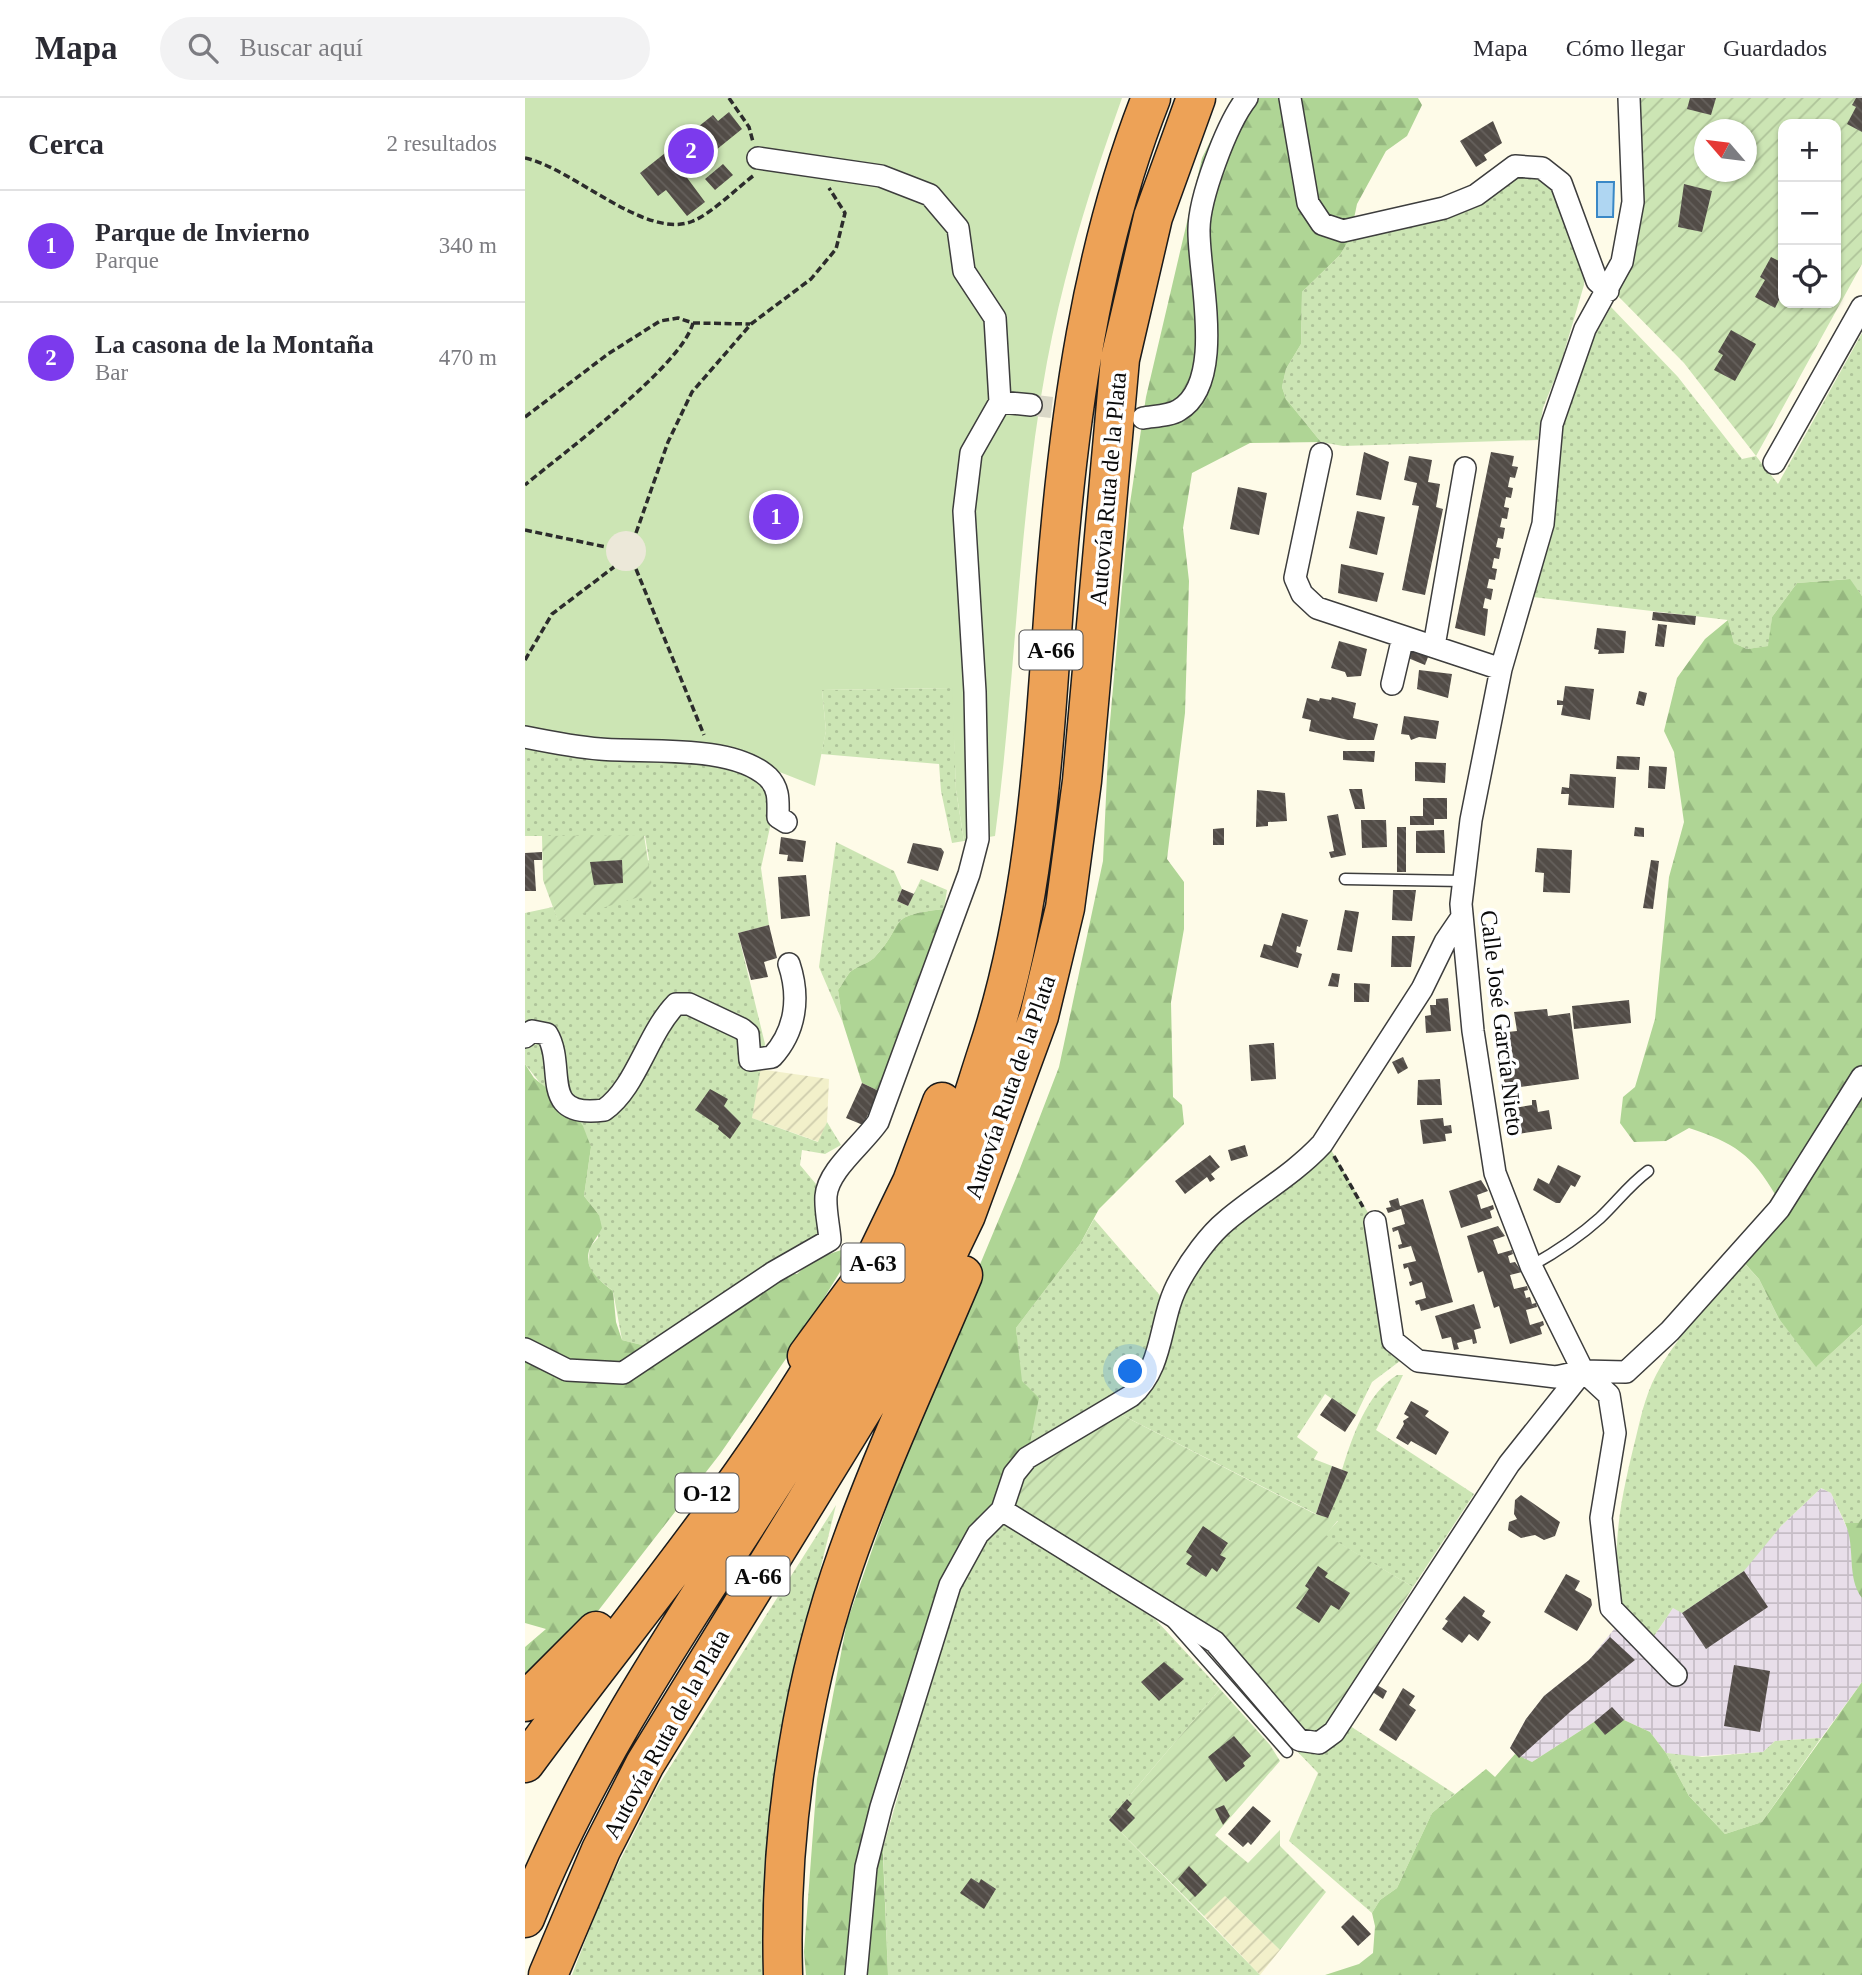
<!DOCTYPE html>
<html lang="es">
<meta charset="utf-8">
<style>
:root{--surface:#fff;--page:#f2f2f3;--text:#2b2b33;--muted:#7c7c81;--line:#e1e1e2;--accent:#7c3aed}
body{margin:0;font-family:Georgia,serif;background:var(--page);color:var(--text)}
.controls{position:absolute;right:21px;top:21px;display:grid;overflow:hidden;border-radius:14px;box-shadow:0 2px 5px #0004}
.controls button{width:63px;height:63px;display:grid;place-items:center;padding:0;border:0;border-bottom:2px solid var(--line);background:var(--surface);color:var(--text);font:35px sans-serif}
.compass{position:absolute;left:1169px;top:21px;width:63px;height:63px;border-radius:50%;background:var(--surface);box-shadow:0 2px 5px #0004;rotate:298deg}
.you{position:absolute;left:606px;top:1274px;width:24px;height:24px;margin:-18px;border:5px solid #fff;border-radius:50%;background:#1a73e8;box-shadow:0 0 0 10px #1a73e833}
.badge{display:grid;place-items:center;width:46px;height:46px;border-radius:50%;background:var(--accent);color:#fff;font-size:23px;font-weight:700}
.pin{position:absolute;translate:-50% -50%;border:4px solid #fff;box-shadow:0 2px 7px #0006}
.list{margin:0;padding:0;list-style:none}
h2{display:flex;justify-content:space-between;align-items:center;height:91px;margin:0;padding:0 28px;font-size:30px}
h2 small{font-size:23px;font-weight:400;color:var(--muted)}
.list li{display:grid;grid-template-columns:46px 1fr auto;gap:21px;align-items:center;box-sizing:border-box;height:112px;padding:0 28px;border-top:2px solid var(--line)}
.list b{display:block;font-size:26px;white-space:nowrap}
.list p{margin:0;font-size:23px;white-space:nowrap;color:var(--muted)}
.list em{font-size:23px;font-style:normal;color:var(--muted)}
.icon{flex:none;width:38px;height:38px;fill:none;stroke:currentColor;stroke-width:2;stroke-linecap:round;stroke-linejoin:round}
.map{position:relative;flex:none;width:1337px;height:1877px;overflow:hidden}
header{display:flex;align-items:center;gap:42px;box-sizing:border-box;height:98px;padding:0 35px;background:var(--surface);border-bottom:2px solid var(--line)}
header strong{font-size:33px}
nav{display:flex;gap:38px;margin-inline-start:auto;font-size:24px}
.search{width:490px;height:63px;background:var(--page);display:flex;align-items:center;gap:18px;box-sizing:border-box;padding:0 24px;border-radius:38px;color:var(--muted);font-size:26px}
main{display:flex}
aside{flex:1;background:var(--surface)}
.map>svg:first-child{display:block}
.industrial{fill:url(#industrial-grid)}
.farmland{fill:url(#farmland-furrows)}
.grass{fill:url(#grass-dots)}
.forest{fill:url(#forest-firs)}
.park{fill:#cce5b4}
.garden{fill:url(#garden-furrows);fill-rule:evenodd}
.plaza{fill:#ece8d9}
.water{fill:#afd6f2;stroke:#3a88c6;stroke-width:2}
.building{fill:url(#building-back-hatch)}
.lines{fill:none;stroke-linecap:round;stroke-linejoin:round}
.street-tunnel{stroke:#d9d7c7;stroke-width:21;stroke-dasharray:21 10;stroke-linecap:butt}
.lane-casing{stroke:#3d3d3d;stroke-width:13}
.street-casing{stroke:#3d3d3d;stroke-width:24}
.highway-casing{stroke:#1b1b1b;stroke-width:41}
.path{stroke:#2c2c2c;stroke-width:3.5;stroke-dasharray:7 3.5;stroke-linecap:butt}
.lane{stroke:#fff;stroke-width:10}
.street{stroke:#fff;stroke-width:21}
.highway{stroke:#eda257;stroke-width:38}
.labels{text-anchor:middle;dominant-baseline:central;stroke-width:7;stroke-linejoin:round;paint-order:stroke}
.shield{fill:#fff;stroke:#545454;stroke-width:2}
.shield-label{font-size:23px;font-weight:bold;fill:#0a0a0a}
.street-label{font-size:24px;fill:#0a0a0a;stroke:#fff}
</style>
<header>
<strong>Mapa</strong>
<div class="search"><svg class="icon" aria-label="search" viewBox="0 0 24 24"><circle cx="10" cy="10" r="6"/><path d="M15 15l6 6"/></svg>Buscar aquí</div>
<nav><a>Mapa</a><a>Cómo llegar</a><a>Guardados</a></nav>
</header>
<main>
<aside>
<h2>Cerca<small>2 resultados</small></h2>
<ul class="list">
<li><span class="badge">1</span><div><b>Parque de Invierno</b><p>Parque</p></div><em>340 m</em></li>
<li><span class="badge">2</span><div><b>La casona de la Montaña</b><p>Bar</p></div><em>470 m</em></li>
</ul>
</aside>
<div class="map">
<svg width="1337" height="1877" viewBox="0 0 1337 1877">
<defs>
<pattern id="industrial-grid" width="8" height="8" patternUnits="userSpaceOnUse" patternTransform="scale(1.75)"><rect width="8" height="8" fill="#e8dee9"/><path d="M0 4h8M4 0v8" fill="none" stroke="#c6bdc6"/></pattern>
<pattern id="farmland-furrows" width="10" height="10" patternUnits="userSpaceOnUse" patternTransform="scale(1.75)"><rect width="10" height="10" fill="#f2f0ca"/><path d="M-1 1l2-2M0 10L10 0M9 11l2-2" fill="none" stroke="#ceccac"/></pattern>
<pattern id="grass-dots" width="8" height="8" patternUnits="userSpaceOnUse" patternTransform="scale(1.75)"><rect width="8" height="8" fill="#cce5b4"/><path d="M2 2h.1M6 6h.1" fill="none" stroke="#aec399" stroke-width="1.8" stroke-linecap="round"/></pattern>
<pattern id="forest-firs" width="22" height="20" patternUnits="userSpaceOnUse" patternTransform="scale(1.75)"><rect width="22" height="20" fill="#afd595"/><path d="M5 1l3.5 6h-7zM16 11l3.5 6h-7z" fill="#95b67f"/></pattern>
<pattern id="garden-furrows" width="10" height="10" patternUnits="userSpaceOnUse" patternTransform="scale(1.75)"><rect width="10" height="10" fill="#cce5b4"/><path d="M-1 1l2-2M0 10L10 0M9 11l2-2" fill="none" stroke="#aec399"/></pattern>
<pattern id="building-back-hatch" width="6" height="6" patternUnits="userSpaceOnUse" patternTransform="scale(1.75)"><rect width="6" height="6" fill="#524c47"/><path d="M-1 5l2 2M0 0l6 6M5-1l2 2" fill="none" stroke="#66615d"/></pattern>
</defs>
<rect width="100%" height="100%" fill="#fefbe8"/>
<path class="industrial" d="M1296,1390L1306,1395L1326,1439L1327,1468L1337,1500V1584L1296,1640L1250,1643L1238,1654L1162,1659L1141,1655L1125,1634L1099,1622L1069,1624L1007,1664L994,1660L985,1650L1001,1621L1019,1598L1064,1562L1103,1514L1129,1538L1148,1510L1256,1428Z"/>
<path class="farmland" d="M234,971L304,981L302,1024L294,1044L227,1020Z
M699,1797L755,1852L735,1877L679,1818Z"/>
<path class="grass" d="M995,75L1012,78L1031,95L1059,168V187L1035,268L1018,310L1013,342L818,348L796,344L761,301L757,289L761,271L776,246L777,194L815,157L825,140Z
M1086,209L1153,279L1217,361L1231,358L1253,386L1337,235V498L1324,481L1272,485L1247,519L1244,548L1222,551L1209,545L1203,522L1008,499L1028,432L1037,329L1068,241Z
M428,590L431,692L439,743L427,745L416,693L414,666L296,656L301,633L297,592Z
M0,639L187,657L253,693L236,770L244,827L213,835L240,946L227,1020L293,1044L302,1024L316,1047L300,1056L277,1052L275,1067L301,1098L305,1142L121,1248L97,1242L88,1193L67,1176L63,1164L65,1149L73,1140L74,1117L59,1098L66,1049L0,966V815L28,809L33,822L124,762L120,738H0Z
M311,744L369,773L377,791L372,803L383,808L396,781L422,792L419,811C357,818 383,825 349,860C342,866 332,868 325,874C321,879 317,887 313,892L318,925L294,869Z
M802,1045L845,1118L864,1249L875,1263L847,1284L831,1317L800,1296L772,1339L793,1354L789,1361L807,1368L791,1416L591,1314L687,1145Z
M569,1121L645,1209L628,1271L502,1360L491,1230L555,1146Z
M1218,1164L1234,1181L1254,1221L1292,1268L1337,1227V1420L1333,1425H1320L1306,1395L1296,1390L1256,1428L1219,1473L1157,1515L1148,1510L1129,1538L1103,1514L1100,1517C1082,1458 1097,1396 1111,1339C1117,1314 1122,1291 1136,1268C1158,1231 1191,1198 1218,1164Z
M872,1277H878L851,1332L949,1396L888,1489L800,1437L813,1423L803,1420L822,1374L817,1372C827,1339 842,1295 872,1277Z
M311,1407L255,1636L243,1747L240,1877H47L79,1794L133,1688Z
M475,1421L630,1521L695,1591L584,1722L735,1877H363L358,1750L423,1523L456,1443Z
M822,1626L930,1696L907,1715L872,1790L855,1802L847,1815L764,1743L793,1675L769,1650Z
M1296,1640L1237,1724L1200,1736L1164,1698L1141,1655L1177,1659L1238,1654L1250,1643Z"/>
<path class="forest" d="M707,0H893L897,7L882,38L861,53L832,106L825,140L815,157L777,194L776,246L761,271L757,289L761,301L796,344L725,345L667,375L658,430L664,483L660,615L642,761L659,784V831L646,904L648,999L657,1007L659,1026L574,1111L555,1146L491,1230L497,1283L514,1300L502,1360L453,1436L356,1709L363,1877H281L279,1854L292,1681L322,1524L403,1291L494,1073L534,969L578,763L584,635L597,489L605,405L621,299L677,60Z
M1325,481L1337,498V1227L1291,1269L1254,1221L1234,1181L1213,1158L1251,1098C1227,1056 1209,1045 1164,1030L1141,1043L1109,1044L1095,1025L1098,999L1110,989L1130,921L1144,779L1159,724L1149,654L1139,633L1152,580L1180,541L1203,522L1209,545L1222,551L1243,548L1247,519L1272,485Z
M419,811L421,824L354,993L337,985L318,925L313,892C317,887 321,879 325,874C332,868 342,866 349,860C383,825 357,818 419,811Z
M0,966L9,980L44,1008L58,1028L66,1049L59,1098L74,1117L77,1130C74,1137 68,1143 65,1150C57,1170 74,1182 88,1193L91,1224L97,1242L121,1248L249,1174L272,1176C289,1159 309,1154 331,1148L267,1252L195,1356L59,1531L0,1587V1549L21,1531L0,1525Z
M1337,1420V1500C1321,1479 1331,1448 1320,1425H1333Z
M1337,1584V1877H800L834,1866L848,1855L850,1828L847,1815L855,1802L872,1790L907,1715L961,1671L970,1679L990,1656L1007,1664L1069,1624L1099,1622L1125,1634L1141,1655L1164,1698L1200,1736L1237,1724Z"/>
<path class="park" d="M0,0H597C566,87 539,173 522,264C493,420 491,581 470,738L439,743L431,692L427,590L297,592L301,633L290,688L202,653L96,645L0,630Z"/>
<path class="garden" d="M1115,0H1337V166L1231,358L1159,265L1092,197L1107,162L1118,114ZM1258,26H1311V205H1258ZM1180,32H1222V74H1180Z
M119,737L128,795L33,823L18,782L17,738Z
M591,1314L790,1416L813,1422L801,1437L888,1489L796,1635L777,1634L694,1536L658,1511L642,1510L493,1415L488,1404L499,1371Z
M695,1591L745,1647L755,1663L690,1737L723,1765L755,1732V1748L801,1794L755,1852L700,1798L679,1818L584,1722Z"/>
<path class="plaza" d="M81 453a20 20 0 1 1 40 0a20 20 0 1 1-40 0Z"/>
<path class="water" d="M1072,84H1089L1088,119H1072Z"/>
<path class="building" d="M1165,0H1191L1186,17L1162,11Z
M1331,0H1337V34L1322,26L1331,9L1327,7Z
M204,14L217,31L160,77L180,104L162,118L141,92L133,98L115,75L188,17L193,23Z
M968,23L977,45L959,57L962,62L951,69L935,43Z
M198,66L208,77L190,92L180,81Z
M1159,86L1187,93L1177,134L1153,129Z
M1246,159L1258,165V194L1250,210L1230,199L1240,182L1235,179Z
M1206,232L1231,246L1210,283L1189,272L1198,257L1193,254Z
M839,354L864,364L856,402L831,397Z
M966,354L989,358L987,368L993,369L990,380L985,379L983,389L988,390L986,400L981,399L979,409L984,410L982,421L977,420L975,429L980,430L978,441L973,440L971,449L976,450L974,461L969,460L967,470L972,471L970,482L964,481L962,490L968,491L966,502L960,500L958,510L963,511L960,538L930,530Z
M884,358L907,362L903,384L915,386L911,409L918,411L900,497L877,492L894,408L887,407L892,385L879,382Z
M713,389L742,395L734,437L705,431Z
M832,413L860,419L852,457L824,450Z
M816,466L859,475L852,504L813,495Z
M1128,514L1171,518L1170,527L1127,522Z
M1133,526L1142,527L1139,549L1130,548Z
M1072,530L1101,533L1099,555L1073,556L1074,552L1069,551Z
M814,543L842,551L836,578L822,579L820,574L806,570Z
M886,552L903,559L900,567L883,560Z
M894,572L927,576L923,600L892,591Z
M1040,588L1069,591L1065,622L1036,617L1038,607H1032V602L1038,603Z
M1114,593L1122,595L1119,608L1111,606Z
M807,599L831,605L828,620L853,626L849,642H823L784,633L786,622L777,620L782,600L794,603L795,600L806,602Z
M879,618L914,623L911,641L894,639L886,642L884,637L876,636Z
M818,653H850L849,664L818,662Z
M1092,658L1115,659L1114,672L1091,671Z
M890,664L921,665L920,685L890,683Z
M1124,668L1142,669L1140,691L1123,690Z
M1045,676L1091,679L1089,710L1043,707L1044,696H1036L1037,689L1044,690Z
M824,691H837L840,711H830Z
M732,692L760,695L762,723L743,724V728L731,729Z
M898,700H922V721H909V727H885V718H898Z
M813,716L821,757L806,760L804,754L809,753L802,718Z
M836,722H861L862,749L837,750Z
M872,729H881V774H872Z
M1110,729L1119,730V739L1109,738Z
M699,730V747H688V731Z
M919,732L920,755H891V733Z
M256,739L281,743L278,764L262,763L263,757L254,756Z
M388,745L416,750L419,754L413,773L382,765Z
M1012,750L1047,752L1045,795L1018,794L1019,775L1010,774Z
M17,754V762H9L11,793H0V755Z
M97,762L98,785L69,787L65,764Z
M1126,762L1134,763L1128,811L1118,810Z
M281,777L285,818L256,821L253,779Z
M377,791L389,796L383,808L372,803Z
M868,792H891L887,823L867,822Z
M820,812L834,814L827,854L812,852Z
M757,815L783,822L775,849L772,848L771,854L777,856L773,870L735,859L739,846L747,848Z
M244,827L252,860L239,864L243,879L226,882L213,835Z
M867,838H890L886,869H866Z
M807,875L815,876L813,889L803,888Z
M829,885L845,886L844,904H829Z
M923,900L926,933L901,935L900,918L906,917L905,907H911V901Z
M1104,902L1106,925L1049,931L1047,908Z
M1022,911L1023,918L1045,915L1054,981L980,991L973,935L992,933L989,914Z
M747,945H749L751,981L726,983L724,947Z
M878,959L883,970L873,976L867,964Z
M915,981L917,1007H892L893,982Z
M337,985L354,993L338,1027L321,1020Z
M185,991L203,1001L199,1008L216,1025L205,1041L193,1031L194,1028L170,1012Z
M1007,1002H1011L1013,1014L1024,1012L1027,1031L993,1036L989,1010L1007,1007Z
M918,1020L919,1028L926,1027L927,1035L920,1036L921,1043L898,1046L895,1022Z
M720,1047L723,1058L706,1063L703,1052Z
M685,1057L695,1069L686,1076L690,1081L685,1084L682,1079L660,1096L650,1083Z
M1033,1067L1056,1078L1050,1089L1046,1087L1035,1105H1031L1008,1092L1013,1080L1024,1086Z
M956,1082L963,1093L952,1097L956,1111L968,1107L969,1111L965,1113L967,1120L936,1130L924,1093Z
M873,1100L875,1108L898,1101L928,1204L896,1213L894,1206L891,1207L890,1203L901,1200L897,1184L885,1188L884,1184L887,1183L883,1169L879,1171L878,1166L891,1163L886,1148L874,1151L873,1147L877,1146L873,1132L868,1134L867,1130L880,1126L876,1111L863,1115L861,1110L866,1109L864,1103Z
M973,1128L980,1138L968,1142L973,1156L987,1152L988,1156L983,1158L985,1165L990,1164L997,1174L985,1177L989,1191L1002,1188L1003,1192L999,1193L1001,1200L1005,1199L1007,1206L1011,1205L1012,1209L1001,1212L1005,1227L1018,1223L1019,1227L1015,1229L1017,1236L985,1246L974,1208L969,1210L958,1173L953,1175L942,1138Z
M949,1206L956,1230L949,1232L952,1245L948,1246L947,1241L932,1245L934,1251L929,1252L926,1239L917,1241L910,1218Z
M807,1300L831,1317L820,1334L795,1317Z
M886,1303L904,1313L900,1318L924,1334L911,1357L886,1343L883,1347L871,1340L879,1326L878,1323L884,1319L879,1316Z
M807,1368L823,1374L803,1420L791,1416Z
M996,1397L1035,1424L1030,1438L1019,1442L1010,1437L996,1440L983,1432L984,1424L992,1421L989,1416L990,1402Z
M678,1428L703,1445L695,1457L701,1460L692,1474L687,1470L681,1479L661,1466L667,1458L661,1454Z
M793,1468L803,1475L800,1479L825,1495L814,1512L806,1507L794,1525L771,1510L784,1491L780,1488Z
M1219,1473L1243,1509L1181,1551L1157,1515Z
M1041,1476L1055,1483L1050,1492L1066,1501L1067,1507L1052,1533L1019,1514Z
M939,1498L960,1513L957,1518L966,1524L953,1543L944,1536L937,1545L917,1531L923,1523L920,1521Z
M1085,1539L1110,1562L1045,1614L994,1660L985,1650L1001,1621L1019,1598L1064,1562Z
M639,1564L659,1581L634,1603L616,1584Z
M1209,1567L1245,1573L1235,1634L1199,1628Z
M847,1584L862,1593L858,1601L843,1591Z
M878,1590L890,1598L884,1607L891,1612L871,1643L854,1632Z
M1087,1609L1099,1622L1080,1637L1069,1624Z
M709,1638L726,1658L718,1665L720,1668L701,1684L683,1659Z
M602,1701L607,1706L602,1712L610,1720L596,1734L584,1722Z
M699,1707L705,1718L698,1727L690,1711Z
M728,1708L746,1723L726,1747L723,1744L718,1749L703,1736Z
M664,1768L682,1787L670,1799L653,1781Z
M446,1780L454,1785L456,1781L471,1791L459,1811L435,1795Z
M828,1817L846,1836L833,1848L816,1829Z"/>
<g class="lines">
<path class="street-tunnel" d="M506,307L598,318"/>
<g class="lane-casing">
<path id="lane" d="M820,781L938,783
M1006,1168C1031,1154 1054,1139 1075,1120C1092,1104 1104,1087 1123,1073
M648,1525L762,1654"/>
</g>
<g class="street-casing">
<path id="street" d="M765,0L783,105L797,126L818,133L919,110L951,97L990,68L1017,70L1036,85L1072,183L1083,193
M1104,0L1108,104L1097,164L1060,231L1027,326L1018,426L976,571L946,722L936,806L948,933L970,1075L1006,1168L1058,1273L1101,1274L1145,1233L1254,1111L1337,979
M475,304L506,307
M618,320C629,318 645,318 654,312C701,284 674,180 674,134C673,102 702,25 722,0
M796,356L770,480L777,496L792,510L976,571
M1249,365L1337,209
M909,548L940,370
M867,586L878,539
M0,639C25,644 50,649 75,651C122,655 207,646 243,679C255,691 253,704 253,719L261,724
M0,939L7,933L22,936C42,969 12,1021 79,1012C111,990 122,936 151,906H164L217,931L223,936L225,962L247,959C271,933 275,899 264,866
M850,1124L868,1243L893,1263L1031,1279L1058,1273
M0,1251L42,1272L98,1275L249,1174L305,1142C304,1128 300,1112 301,1098C303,1072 337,1047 353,1024L444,776L453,741L450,594L439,413L446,355L475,304L470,220L439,173L433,130L405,97L356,78L233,60
M477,1412L690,1544L774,1642L794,1645L809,1634L984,1366L1058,1273L1084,1297L1090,1335L1076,1420L1086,1510L1151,1577
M331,1877L341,1769L356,1709L425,1487L453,1436L477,1412L489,1376L502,1360L606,1298C641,1267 633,1220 655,1182C666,1162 684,1137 701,1123C733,1096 768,1077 797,1046L897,891L920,844L937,819"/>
</g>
<g class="highway-casing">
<path id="highway" d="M342,1177L387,1084L417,1004
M282,1258L345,1172
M0,1604L71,1533
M0,1665C103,1525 218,1391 305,1241
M0,1820C103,1563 294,1353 409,1103C431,1057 446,1004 462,955C513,803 519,639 531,480C544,318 566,152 626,0
M23,1877L76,1752L120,1666L362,1272L404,1194L441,1117L514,918L540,810L557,683L595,261L628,119L671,0
M258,1877C254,1744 273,1605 315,1478C349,1376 396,1277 438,1177"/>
</g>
<path class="path" d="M204,0L224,29L228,44
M0,60C48,70 121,143 168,123C186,116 212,90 228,78
M168,225L225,226
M0,319L83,256L135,223L153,220L168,225C156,269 39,354 0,387
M0,432L81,449
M111,435L143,344L167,294L226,226L286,181L311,151L320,115L304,90
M111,471L179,637
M0,562L27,516L89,469
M809,1058L838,1109"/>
<use href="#lane" class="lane"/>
<use href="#street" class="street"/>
<use href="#highway" class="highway"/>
</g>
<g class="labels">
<g class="shield">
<rect x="494.5" y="532.5" width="63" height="39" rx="5"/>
<rect x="316.5" y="1145.5" width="63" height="39" rx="5"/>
<rect x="150.5" y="1375.5" width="63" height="39" rx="5"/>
<rect x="201.5" y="1458.5" width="63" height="39" rx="5"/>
</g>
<g class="shield-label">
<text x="526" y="552">A-66</text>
<text x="348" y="1165">A-63</text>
<text x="182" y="1395">O-12</text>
<text x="233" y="1478">A-66</text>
</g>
<g class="street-label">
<text transform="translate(583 391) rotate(-85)">Autovía Ruta de la Plata</text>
<text transform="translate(977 925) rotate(83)">Calle José García Nieto</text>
<text transform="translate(485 989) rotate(-71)">Autovía Ruta de la Plata</text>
<text transform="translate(141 1636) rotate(-61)">Autovía Ruta de la Plata</text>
</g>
</g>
</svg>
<div class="controls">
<button>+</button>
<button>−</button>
<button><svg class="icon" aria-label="locate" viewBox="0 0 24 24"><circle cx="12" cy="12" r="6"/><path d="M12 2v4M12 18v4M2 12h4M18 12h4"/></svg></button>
</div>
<svg class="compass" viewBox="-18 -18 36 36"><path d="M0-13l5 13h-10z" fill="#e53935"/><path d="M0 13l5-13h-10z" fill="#7c7c81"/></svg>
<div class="you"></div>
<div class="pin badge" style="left:251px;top:419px">1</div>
<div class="pin badge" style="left:166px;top:53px">2</div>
</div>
</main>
